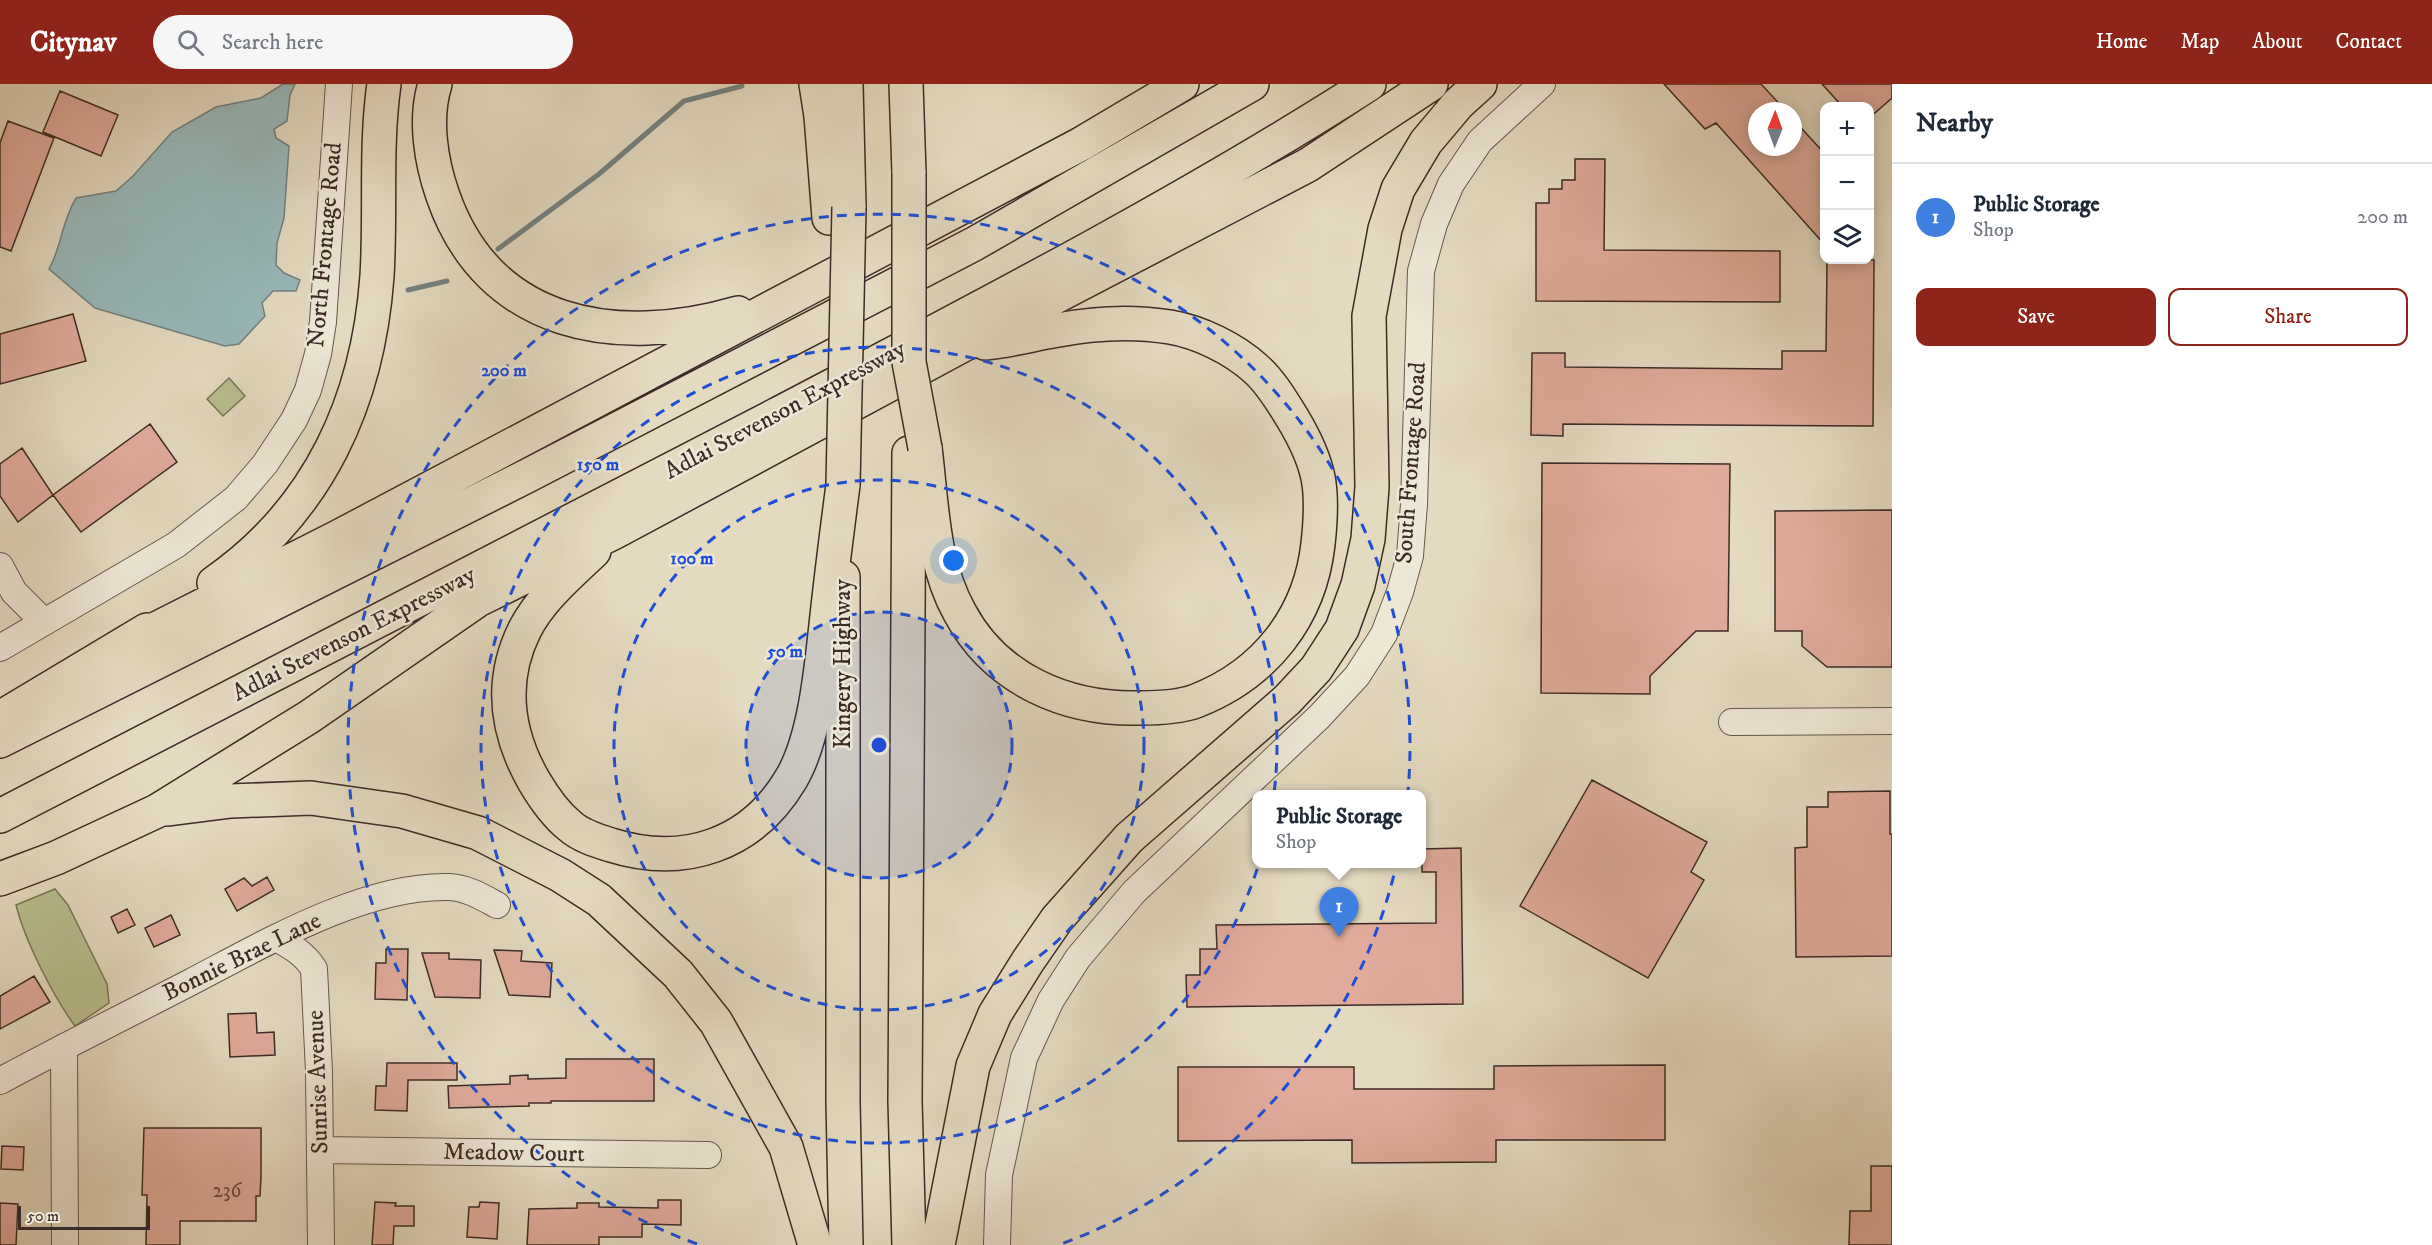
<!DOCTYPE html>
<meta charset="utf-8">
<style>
:root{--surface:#fff;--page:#f6f6f7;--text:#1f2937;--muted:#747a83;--line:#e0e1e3;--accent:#8f2418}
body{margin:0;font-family:"IM FELL DW Pica",serif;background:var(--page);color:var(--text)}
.controls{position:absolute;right:18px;top:18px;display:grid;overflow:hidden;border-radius:12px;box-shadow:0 3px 15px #0003}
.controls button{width:54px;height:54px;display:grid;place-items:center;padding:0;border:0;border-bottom:2px solid var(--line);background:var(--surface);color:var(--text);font:30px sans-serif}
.compass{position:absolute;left:1748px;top:18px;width:54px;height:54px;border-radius:50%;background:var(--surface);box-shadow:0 3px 15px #0003;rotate:1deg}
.scale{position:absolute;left:18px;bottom:15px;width:132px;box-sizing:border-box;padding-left:6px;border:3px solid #3d2c26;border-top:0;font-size:16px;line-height:21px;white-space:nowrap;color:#3d2c26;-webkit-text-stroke:4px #ede7d6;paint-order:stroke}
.you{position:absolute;left:954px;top:477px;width:21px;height:21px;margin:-15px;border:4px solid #fff;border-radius:50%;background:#1a73e8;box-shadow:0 0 0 9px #1a73e833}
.badge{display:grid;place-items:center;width:39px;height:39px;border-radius:50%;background:var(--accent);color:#fff;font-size:20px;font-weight:700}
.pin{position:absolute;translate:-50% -50px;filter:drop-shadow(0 2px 3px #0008)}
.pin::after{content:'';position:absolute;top:32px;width:21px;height:18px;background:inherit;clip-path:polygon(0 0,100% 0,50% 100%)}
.popup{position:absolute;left:1252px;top:706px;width:174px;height:78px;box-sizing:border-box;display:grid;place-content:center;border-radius:12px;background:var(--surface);filter:drop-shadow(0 2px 4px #0005);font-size:20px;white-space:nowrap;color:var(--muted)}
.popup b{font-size:22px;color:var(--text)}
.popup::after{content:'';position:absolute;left:50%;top:100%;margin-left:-12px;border:12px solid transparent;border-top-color:var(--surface)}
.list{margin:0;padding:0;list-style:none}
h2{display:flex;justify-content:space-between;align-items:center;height:78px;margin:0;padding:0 24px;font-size:26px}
h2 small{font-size:20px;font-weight:400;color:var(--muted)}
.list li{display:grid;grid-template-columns:39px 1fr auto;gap:18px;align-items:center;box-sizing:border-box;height:108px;padding:0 24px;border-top:2px solid var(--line)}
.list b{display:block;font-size:22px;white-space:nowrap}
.list p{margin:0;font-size:20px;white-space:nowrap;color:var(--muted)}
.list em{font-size:20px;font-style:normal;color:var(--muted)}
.actions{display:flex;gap:12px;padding:18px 24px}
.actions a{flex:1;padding:14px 0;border:2px solid var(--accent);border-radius:12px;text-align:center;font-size:21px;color:var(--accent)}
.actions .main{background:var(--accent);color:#fff}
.icon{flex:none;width:33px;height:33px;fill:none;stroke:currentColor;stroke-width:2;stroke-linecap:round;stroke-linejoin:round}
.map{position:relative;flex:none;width:1892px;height:1161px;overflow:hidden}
header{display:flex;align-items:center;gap:36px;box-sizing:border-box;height:84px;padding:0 30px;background:var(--accent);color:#fff}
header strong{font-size:28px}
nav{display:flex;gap:33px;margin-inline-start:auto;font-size:21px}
.search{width:420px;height:54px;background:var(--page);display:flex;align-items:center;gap:15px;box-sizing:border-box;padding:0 21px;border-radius:33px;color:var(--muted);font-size:22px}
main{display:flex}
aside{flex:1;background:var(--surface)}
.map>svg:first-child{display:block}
.green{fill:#b9be8f;stroke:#7b755a;stroke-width:1.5}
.water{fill:#98b9bb;stroke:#74817f;stroke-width:1.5}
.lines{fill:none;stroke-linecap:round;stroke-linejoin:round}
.stream{stroke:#74817f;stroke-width:5}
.building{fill:#e0ab9b;stroke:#3d2c26;stroke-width:1.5}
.minor-casing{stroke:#67584c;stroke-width:28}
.major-casing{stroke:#3d2c26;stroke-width:36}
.highway-casing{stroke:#3d2c26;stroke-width:36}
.minor{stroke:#ede7d6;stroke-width:26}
.major{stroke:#e4dac0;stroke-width:33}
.highway{stroke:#e4dac0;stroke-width:33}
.highway-bridge-casing{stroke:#3d2c26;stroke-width:36;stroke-linecap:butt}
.highway-bridge{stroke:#e4dac0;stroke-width:33}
.ring{fill:none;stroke:#1d4ed8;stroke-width:3;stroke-dasharray:10 8}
.labels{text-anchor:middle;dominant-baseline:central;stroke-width:5;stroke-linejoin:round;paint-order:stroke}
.number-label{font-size:21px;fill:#664c43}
.street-label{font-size:24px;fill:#3d2c26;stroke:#ede7d6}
.centre{fill:#1d4ed8;stroke:#ede7d6;stroke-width:3}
.ring-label{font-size:18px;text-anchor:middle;font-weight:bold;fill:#1d4ed8;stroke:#ede7d6;stroke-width:5;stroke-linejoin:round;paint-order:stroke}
</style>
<header>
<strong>Citynav</strong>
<div class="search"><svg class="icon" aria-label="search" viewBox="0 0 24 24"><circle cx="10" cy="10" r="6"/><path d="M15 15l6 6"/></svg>Search here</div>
<nav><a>Home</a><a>Map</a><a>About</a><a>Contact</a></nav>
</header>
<main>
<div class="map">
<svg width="1892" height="1161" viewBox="0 0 1892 1161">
<rect width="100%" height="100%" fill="#e4dac0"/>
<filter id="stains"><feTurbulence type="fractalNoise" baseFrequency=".00333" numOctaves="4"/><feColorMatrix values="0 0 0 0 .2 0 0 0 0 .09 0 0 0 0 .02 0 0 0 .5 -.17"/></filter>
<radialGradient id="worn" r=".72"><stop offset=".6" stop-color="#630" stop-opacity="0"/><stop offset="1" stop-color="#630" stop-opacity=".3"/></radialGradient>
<path class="green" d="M229,294L245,312L223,332L207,315Z
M55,805L68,821L107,900L109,919L75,942C53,912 25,857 16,821Z"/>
<path class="water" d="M283,0H295L290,11L287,37L274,45L276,54L289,62L284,134L277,159L276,181L284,189L300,196L296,207H273L262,219L265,232L239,260L225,262L95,224L49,185C62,162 61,139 76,114L116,107L133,92L172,48L216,23L261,14Z"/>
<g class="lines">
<path class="stream" d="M498,165L599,90L684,17L742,2
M408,206L447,197"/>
</g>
<path class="building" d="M1664,0H1761L1786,27H1757V63H1793V35L1824,69V160L1716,39L1705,45Z
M1822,0H1892V14L1869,34V22H1842Z
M60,7L118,31L101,72L43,48Z
M8,37L54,54L11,167L0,163V59Z
M1575,75H1605L1604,166L1780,167V218L1536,217V119H1549V105H1562V96H1575Z
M1827,176H1874L1873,342L1563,340V352L1531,351L1532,269H1565V283L1782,285V267H1826Z
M73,230L86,277L0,300V250Z
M150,340L177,378L81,448L53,411Z
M22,364L53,411L18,438L0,412V380Z
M1542,379L1730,380L1728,547H1696L1650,592V610L1541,609Z
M1892,426V583H1827L1802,562V547H1775V427Z
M1592,696L1707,758L1691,788L1704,796L1648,894L1520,822Z
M1890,707V750H1892V872L1796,873L1795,764L1807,763V723H1828V708Z
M1461,764L1463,920L1187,923L1186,891H1200V865H1217L1216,841L1436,839V788H1422V765Z
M267,793L274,806L237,827L225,805L244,794L252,802Z
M127,825L135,841L118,849L111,833Z
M171,831L180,851L154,863L145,844Z
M386,865H408L407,916L375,915L376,879H386Z
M494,866L522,867L521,877L552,879L550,913L509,911Z
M422,869H449V875L481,876L480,914L435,913Z
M34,892L50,918L0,945V912Z
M256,929L257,949L274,948L275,971L230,973L228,930Z
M566,975H654V1017H551V1019H529V1022L449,1024L448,1002L510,1000V992L528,991V995L566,994Z
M387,979H457V996H408L407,1027L375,1026L376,1002H386Z
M1665,981V1056H1496V1078L1352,1079V1056L1178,1057V983H1354V1005H1494V982Z
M144,1044H261V1092L260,1112H256V1137H180V1161H146L147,1111H142Z
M2,1062L24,1063L23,1086L1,1085Z
M1871,1082H1892V1161H1849L1850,1127H1871Z
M658,1116H681V1141L642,1140V1153H599V1161H527L529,1125L577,1124V1119H599V1123L658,1124Z
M375,1118L396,1119L395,1122H414V1142H394L393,1161H372Z
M480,1118L499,1119L497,1155L467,1153L469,1123H479Z
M0,1119L18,1120L16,1161H0Z"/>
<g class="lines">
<g class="minor-casing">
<path id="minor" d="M0,482L14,508L44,538
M0,564L176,461L236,414L265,380L294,336L308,306L318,270L323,238L339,0
M1732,638L1892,637
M276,854C291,862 305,870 314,885L319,987L321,1161
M64,963L65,1161
M0,997C63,963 127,931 191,898C264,860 365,800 450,803C467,804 482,813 497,821
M320,1066L708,1071
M997,1161L999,1091L1024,974L1051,916L1078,874L1134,808L1319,633L1357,592L1384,550L1400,508L1410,472L1414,420L1421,187L1434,140L1451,100L1480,57L1542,0"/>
</g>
<g class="major-casing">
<path id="major" d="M843,493V1018L846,1161
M909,1161L905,1017L909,369"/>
</g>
<g class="highway-casing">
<path id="highway" d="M435,0C424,35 431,78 443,112C489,244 617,264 738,229
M816,0L821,32L829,134
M846,0L849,123
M906,0L909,89
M925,364C932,419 932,480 960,529C996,596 1067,626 1140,624C1158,624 1180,623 1196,617C1265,590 1310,533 1318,460C1324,406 1321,382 1293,335C1283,319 1271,298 1256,285C1234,265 1200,248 1170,243C1133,237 1095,239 1058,246C1033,250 1010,257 985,259
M594,467C569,491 541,514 525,545C499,597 506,648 534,697C544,714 555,730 570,742C581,752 598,757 611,761C684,784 752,761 791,695C815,655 821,586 826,541C831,494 837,447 843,401
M214,499C319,426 368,317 377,192C381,128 375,63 384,0
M130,558L338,453L1081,60L1182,0
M0,634L147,546
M0,657L527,392L974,160L1252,0
M168,725L231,717L311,714L402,727L478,749L560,791L599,816L678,890L716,938L786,1063L815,1161
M0,732C259,599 518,466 776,331C976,226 1178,122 1369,0
M0,795L56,774L157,727L309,633L478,516L615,448L965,260L1308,81L1431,0
M938,1161L973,982L995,930L1028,877L1057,835L1129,754L1287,616L1316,585L1342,545L1358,501L1368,455L1372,403L1369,232L1385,145L1398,105L1426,58L1458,20L1480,0"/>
</g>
<use href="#minor" class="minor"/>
<use href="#major" class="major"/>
<use href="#highway" class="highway"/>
<g class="highway-bridge-casing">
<path id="highway-bridge" d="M909,89V278L925,364
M843,401L849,123"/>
</g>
<use href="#highway-bridge" class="highway-bridge"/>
</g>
<circle cx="879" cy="661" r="133" fill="#1d4ed8" fill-opacity=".12"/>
<g class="ring">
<circle cx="879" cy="661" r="133"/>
<circle cx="879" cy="661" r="265"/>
<circle cx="879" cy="661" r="398"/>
<path d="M697 1160A531 531 0 1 1 1061 1160"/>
</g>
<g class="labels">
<g class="number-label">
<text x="227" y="1107">236</text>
</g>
<g class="street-label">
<text transform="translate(325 161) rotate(-85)">North Frontage Road</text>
<text transform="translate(785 326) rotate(-28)">Adlai Stevenson Expressway</text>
<text transform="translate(1411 379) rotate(-86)">South Frontage Road</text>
<text transform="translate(354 550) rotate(-27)">Adlai Stevenson Expressway</text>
<text transform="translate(843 580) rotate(-90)">Kingery Highway</text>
<text transform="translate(242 873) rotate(-26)">Bonnie Brae Lane</text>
<text transform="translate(318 998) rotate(-92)">Sunrise Avenue</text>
<text transform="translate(514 1069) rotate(1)">Meadow Court</text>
</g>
</g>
<circle cx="879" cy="661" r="9" class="centre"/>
<g class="ring-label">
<text x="504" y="292">200 m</text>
<text x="598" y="386">150 m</text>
<text x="692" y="480">100 m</text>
<text x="785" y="573">50 m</text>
</g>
<rect width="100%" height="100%" filter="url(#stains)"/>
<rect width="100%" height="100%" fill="url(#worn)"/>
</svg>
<div class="controls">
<button>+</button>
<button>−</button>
<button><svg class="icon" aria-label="layers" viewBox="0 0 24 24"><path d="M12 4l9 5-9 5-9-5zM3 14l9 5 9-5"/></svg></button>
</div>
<svg class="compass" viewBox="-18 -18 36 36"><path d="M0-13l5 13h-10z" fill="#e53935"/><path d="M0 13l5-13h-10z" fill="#747a83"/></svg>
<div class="scale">50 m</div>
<div class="you"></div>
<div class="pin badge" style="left:1339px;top:853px;background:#3f7fe0">1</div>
<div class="popup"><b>Public Storage</b>Shop</div>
</div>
<aside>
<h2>Nearby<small></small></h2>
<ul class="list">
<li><span class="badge" style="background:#3f7fe0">1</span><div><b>Public Storage</b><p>Shop</p></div><em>200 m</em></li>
</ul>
<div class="actions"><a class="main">Save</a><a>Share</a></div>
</aside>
</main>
